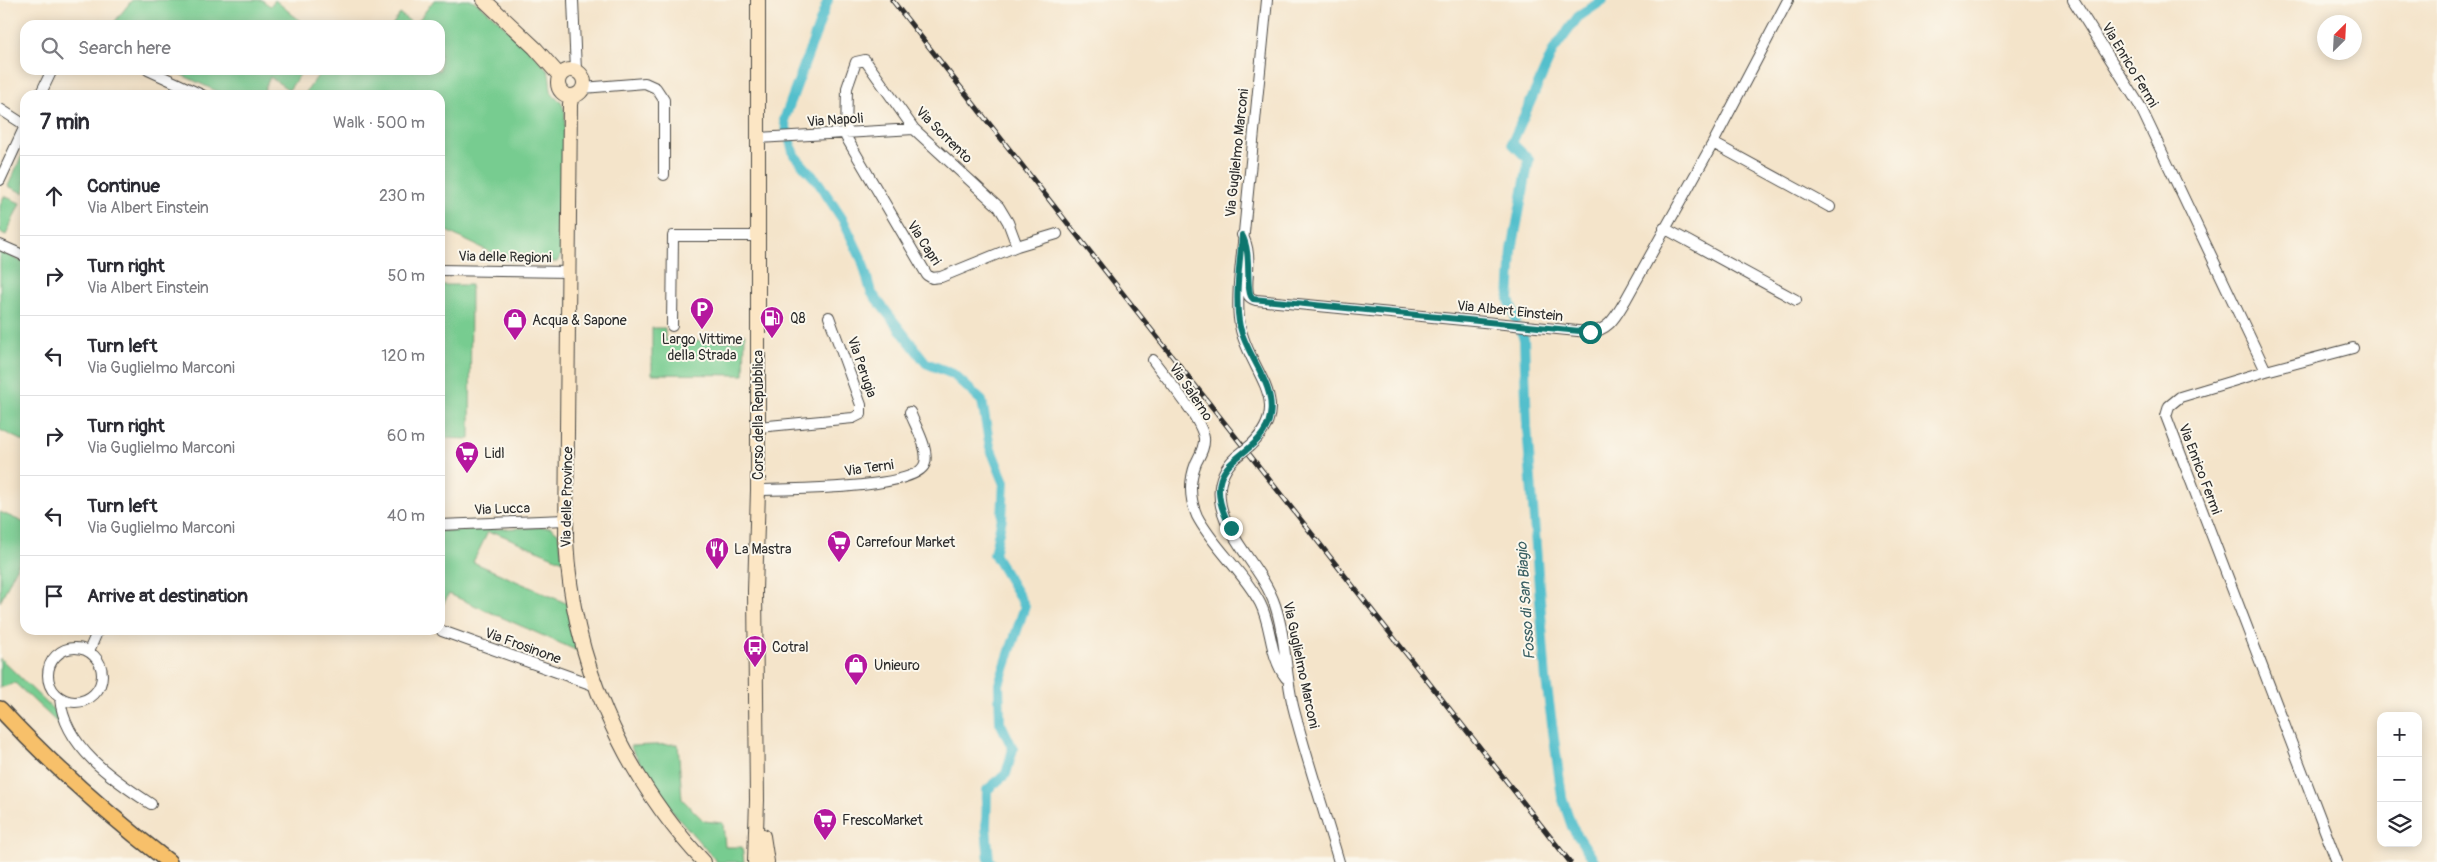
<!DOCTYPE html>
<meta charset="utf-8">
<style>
:root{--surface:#fff;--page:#f7f7f7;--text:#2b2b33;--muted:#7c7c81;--line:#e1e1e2}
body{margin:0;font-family:Pangolin,sans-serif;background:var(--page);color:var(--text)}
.controls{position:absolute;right:15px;bottom:15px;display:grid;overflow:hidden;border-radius:10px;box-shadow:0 2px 12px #0003}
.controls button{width:45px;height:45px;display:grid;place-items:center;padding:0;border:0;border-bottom:1px solid var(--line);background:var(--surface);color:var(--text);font:25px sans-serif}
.compass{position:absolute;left:2317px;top:15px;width:45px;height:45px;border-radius:50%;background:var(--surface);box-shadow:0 2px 12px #0003;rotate:24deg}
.stop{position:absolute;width:15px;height:15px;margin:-11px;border:4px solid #0f766e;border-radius:50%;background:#fff}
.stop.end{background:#0f766e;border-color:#fff;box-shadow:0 1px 5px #0008}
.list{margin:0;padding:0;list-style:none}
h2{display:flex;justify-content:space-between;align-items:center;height:65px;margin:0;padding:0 20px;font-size:21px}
h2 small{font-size:16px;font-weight:400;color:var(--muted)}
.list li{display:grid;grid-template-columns:32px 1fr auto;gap:15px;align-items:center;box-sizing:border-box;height:80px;padding:0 20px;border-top:1px solid var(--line)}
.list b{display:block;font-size:19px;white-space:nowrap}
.list p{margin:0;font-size:16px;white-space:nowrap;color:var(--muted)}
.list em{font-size:16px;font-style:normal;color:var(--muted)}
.icon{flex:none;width:28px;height:28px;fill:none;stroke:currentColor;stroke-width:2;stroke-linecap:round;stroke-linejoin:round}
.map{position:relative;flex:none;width:2437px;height:862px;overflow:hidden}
.search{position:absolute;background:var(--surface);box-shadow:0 2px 12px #0003;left:20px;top:20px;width:425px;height:55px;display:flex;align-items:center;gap:12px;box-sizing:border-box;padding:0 18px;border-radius:15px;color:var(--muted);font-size:19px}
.panel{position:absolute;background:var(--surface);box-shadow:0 2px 12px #0003;left:20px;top:90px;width:425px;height:545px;border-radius:15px}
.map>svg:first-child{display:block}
.green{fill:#77cc90;stroke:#517c5e}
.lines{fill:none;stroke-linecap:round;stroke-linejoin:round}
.canal{stroke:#52bfcc;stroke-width:10}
.street-casing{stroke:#494743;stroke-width:12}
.secondary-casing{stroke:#494743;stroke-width:16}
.primary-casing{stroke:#494743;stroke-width:18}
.street{stroke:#fff;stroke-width:10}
.secondary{stroke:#fce6c4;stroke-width:14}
.primary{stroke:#f7c06b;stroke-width:15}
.rail-casing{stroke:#2b2b2b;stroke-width:5}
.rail{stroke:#fbf7ec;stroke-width:3;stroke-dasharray:9;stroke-linecap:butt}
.street-bridge-casing{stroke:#494743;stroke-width:12;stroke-linecap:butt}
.street-bridge{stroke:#fff;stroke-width:10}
.route{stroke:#0f766e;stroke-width:6}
.labels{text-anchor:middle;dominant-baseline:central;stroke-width:4;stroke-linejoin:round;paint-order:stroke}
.street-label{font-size:14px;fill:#2b2b2b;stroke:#fbf7ec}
.poi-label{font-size:14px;fill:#2b2b2b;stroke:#fbf7ec;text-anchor:start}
.water-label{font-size:15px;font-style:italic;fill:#395f63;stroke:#fbf7ec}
</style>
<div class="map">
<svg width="2437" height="862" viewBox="0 0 2437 862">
<rect width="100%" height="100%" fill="#fbf7ec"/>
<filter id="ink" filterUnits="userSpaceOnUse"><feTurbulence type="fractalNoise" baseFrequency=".02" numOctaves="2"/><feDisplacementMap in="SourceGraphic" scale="10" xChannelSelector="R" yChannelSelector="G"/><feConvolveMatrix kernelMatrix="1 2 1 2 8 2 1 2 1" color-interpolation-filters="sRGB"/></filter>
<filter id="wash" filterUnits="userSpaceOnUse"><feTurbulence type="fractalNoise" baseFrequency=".0096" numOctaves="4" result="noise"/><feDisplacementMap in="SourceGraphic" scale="20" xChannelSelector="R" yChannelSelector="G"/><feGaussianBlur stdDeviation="1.12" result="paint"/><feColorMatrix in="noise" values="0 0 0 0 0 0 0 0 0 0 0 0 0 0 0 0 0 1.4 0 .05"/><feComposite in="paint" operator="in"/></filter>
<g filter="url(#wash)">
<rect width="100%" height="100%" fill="#f4e4ca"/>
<path class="green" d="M132,0H262L270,6L275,0L305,25H112Z
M434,0C445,0 462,0 472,0C483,4 543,61 548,71C553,84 546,94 561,101L565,112L562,253L557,262L509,261L440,228V95H304L322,70H440V25H392L400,14L415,25Z
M171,70H303L289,90L270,77L262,95H225Z
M25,149V188L23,193L8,186Z
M4,196L20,203L6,235L0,232V206Z
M0,252L25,263V442L0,430Z
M440,285H471L470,439L440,438Z
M652,328H665V340L740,341V334H745L744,375L652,374Z
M0,512L25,523V549L0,602Z
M550,527L558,533L563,561L494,532L493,534L488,532L473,562L568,604L580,652L449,594L442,606L440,605V531Z
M0,658L57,713L61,726L15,683L0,688Z
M678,744L682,799L704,821L723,823L725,847H742L744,862H717L662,799L630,746Z"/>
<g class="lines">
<path class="canal" d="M828,0L784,120L794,155L818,182L843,220L862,260L871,292L926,363L953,374L982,401L990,447L1004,482L1002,518L994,554L1025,606L999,684L1000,722L1013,749L1006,774L987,790L986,827L989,860L991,862
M1516,319L1509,300L1512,250L1529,160L1512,143L1553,51L1578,17L1603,0
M1520,329L1524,339L1527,427L1546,680L1562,797L1572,827L1595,862"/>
</g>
</g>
<g filter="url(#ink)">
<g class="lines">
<g class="street-casing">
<path id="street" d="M573,0L576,71
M2073,0L2140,106L2266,371L2180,397L2169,406L2166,416L2337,862
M148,70L202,95
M583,88L645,83L656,88L664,100V175
M40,95L52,70
M0,109L25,125
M758,138L914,129
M1713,143L1830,207
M0,180L25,126
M1664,228L1796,300
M1242,235C1255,256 1243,285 1249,296C1251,299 1253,299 1256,300L1588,332C1608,332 1616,316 1625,301L1713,143L1788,0
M0,245L25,256
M1017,246L1008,222L999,207L914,129L865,60L856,62L847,88L846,137L927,275L932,278L941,277L1017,246L1057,234
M440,270L570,272
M672,326L673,236H758
M1153,360C1166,378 1201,418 1204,438C1205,447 1200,455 1196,463C1189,481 1189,498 1197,516C1213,547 1243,571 1260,603C1272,626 1269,656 1286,678
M2266,371L2353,348
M758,427L853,418L861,414V405L829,317
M1251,445C1292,406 1256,377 1243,337C1237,320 1238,301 1239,283L1267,0
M1236,457C1222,470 1217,487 1221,506C1229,541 1263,570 1275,605C1286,637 1285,673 1293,706C1306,758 1324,810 1339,862
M758,490C783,489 919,490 925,463C929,448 915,426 910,412
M440,525L566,520
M442,631L596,686
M48 675a27 27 0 1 1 54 0a27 27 0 1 1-54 0Z
M89,651L98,630
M60,698C64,747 114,780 151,804"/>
</g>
<g class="secondary-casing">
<path id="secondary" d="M484,0L535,48L560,76
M558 83a13 13 0 1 1 26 0a13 13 0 1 1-26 0Z
M572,96L570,104L566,540C572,659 622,775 704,862
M763,836L767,862
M755,862L757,800L755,591L758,490V0"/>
</g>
<g class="primary-casing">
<path id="primary" d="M0,709C52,765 109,816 169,862"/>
</g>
<use href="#street" class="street"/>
<use href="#secondary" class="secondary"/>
<use href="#primary" class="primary"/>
<g class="rail-casing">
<path id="rail" d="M892,0L1570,862"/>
</g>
<use href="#rail" class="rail"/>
<g class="street-bridge-casing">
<path id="street-bridge" d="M1236,457L1251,445"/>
</g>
<use href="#street-bridge" class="street-bridge"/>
</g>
</g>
<g class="lines" filter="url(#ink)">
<path class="route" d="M1231,528C1191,455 1262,462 1270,416C1276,384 1247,357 1240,327C1234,298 1240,265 1242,235C1253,254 1244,292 1253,299L1590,332"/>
</g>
<defs>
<g id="parking-pin" transform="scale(1.25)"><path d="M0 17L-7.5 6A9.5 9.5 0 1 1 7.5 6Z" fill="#b5179e" stroke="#fbf7ec"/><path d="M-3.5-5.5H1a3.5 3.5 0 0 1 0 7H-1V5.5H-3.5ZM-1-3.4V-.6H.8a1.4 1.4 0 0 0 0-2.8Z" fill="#fff"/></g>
<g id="fuel-pin" transform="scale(1.25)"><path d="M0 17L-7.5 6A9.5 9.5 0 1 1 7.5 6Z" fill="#b5179e" stroke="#fbf7ec"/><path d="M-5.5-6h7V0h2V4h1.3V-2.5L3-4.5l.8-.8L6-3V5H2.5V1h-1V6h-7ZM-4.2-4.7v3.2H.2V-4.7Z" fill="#fff"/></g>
<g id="shop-pin" transform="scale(1.25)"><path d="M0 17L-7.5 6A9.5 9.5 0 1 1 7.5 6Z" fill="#b5179e" stroke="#fbf7ec"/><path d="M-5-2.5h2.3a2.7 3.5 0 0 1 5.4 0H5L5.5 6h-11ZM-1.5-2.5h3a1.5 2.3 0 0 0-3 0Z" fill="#fff"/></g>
<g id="supermarket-pin" transform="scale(1.25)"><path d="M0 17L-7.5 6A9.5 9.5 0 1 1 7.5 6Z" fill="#b5179e" stroke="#fbf7ec"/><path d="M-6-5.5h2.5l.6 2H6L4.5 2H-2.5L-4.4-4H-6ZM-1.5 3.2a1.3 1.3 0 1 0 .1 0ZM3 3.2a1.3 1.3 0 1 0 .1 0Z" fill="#fff"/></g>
<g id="restaurant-pin" transform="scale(1.25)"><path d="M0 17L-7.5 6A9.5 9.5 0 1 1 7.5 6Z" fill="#b5179e" stroke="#fbf7ec"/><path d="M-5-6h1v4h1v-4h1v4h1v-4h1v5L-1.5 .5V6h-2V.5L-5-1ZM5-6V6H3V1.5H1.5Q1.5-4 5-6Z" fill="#fff"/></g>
<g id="bus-pin" transform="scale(1.25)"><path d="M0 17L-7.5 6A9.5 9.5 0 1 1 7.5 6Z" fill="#b5179e" stroke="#fbf7ec"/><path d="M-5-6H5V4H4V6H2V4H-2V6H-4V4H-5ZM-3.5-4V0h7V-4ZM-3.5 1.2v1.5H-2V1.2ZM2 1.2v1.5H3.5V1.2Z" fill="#fff"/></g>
</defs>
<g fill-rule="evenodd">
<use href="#parking-pin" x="702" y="309"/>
<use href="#fuel-pin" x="772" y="318"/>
<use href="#shop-pin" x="515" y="320"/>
<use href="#supermarket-pin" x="467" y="453"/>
<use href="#supermarket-pin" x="839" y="542"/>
<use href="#restaurant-pin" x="717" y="549"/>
<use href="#bus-pin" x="755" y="647"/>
<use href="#shop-pin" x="856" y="665"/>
<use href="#supermarket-pin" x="825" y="820"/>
</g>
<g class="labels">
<g class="street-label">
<text transform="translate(2130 65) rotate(59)">Via Enrico Fermi</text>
<text transform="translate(835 120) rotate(-4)">Via Napoli</text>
<text transform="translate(944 135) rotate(45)">Via Sorrento</text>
<text transform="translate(1237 153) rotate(-84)">Via Guglielmo Marconi</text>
<text transform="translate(924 243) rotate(57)">Via Capri</text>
<text transform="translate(505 257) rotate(1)">Via delle Regioni</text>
<text transform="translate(1510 311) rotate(6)">Via Albert Einstein</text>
<text transform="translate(862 367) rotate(71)">Via Perugia</text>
<text transform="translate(1191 392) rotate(56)">Via Salerno</text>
<text transform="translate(758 415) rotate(-90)">Corso della Repubblica</text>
<text transform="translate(869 468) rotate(-8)">Via Terni</text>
<text transform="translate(2200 469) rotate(69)">Via Enrico Fermi</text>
<text transform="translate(567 497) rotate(-89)">Via delle Province</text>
<text transform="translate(502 509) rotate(-2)">Via Lucca</text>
<text transform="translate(523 646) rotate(20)">Via Frosinone</text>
<text transform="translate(1301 665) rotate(78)">Via Guglielmo Marconi</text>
</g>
<g class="poi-label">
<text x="790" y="318">Q8</text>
<text x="532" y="320">Acqua &amp; Sapone</text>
<text x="702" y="339" text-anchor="middle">Largo Vittime<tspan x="702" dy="16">della Strada</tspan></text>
<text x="484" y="453">Lidl</text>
<text x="856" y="542">Carrefour Market</text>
<text x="734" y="549">La Mastra</text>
<text x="772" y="647">Cotral</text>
<text x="874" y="665">Unieuro</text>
<text x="842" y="820">FrescoMarket</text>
</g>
<g class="water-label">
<text transform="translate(1526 601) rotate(-94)">Fosso di San Biagio</text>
</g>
</g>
</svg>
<div class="controls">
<button>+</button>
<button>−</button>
<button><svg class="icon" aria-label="layers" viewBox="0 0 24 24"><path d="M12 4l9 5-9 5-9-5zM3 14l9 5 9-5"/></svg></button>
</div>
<svg class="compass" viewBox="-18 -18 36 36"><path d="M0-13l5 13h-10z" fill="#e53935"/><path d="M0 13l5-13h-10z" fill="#7c7c81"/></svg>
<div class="stop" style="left:1590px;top:332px"></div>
<div class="stop end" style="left:1231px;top:528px"></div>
<div class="search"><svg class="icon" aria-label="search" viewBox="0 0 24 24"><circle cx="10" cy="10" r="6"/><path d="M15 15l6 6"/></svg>Search here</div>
<section class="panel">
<h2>7 min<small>Walk · 500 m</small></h2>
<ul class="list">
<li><svg class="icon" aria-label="ahead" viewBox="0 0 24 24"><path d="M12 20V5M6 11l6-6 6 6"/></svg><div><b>Continue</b><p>Via Albert Einstein</p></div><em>230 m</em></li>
<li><svg class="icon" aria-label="right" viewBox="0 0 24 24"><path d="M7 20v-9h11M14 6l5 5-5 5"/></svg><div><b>Turn right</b><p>Via Albert Einstein</p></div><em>50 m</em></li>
<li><svg class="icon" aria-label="left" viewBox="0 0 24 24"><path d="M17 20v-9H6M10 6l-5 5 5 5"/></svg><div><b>Turn left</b><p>Via Guglielmo Marconi</p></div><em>120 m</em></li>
<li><svg class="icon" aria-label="right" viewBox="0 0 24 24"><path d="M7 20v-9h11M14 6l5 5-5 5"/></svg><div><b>Turn right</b><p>Via Guglielmo Marconi</p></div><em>60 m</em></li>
<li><svg class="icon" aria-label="left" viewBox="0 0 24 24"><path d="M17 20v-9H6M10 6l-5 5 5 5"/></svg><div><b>Turn left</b><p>Via Guglielmo Marconi</p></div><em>40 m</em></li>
<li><svg class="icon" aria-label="arrive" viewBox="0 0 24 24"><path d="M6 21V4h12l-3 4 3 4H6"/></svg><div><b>Arrive at destination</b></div></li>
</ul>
</section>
</div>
